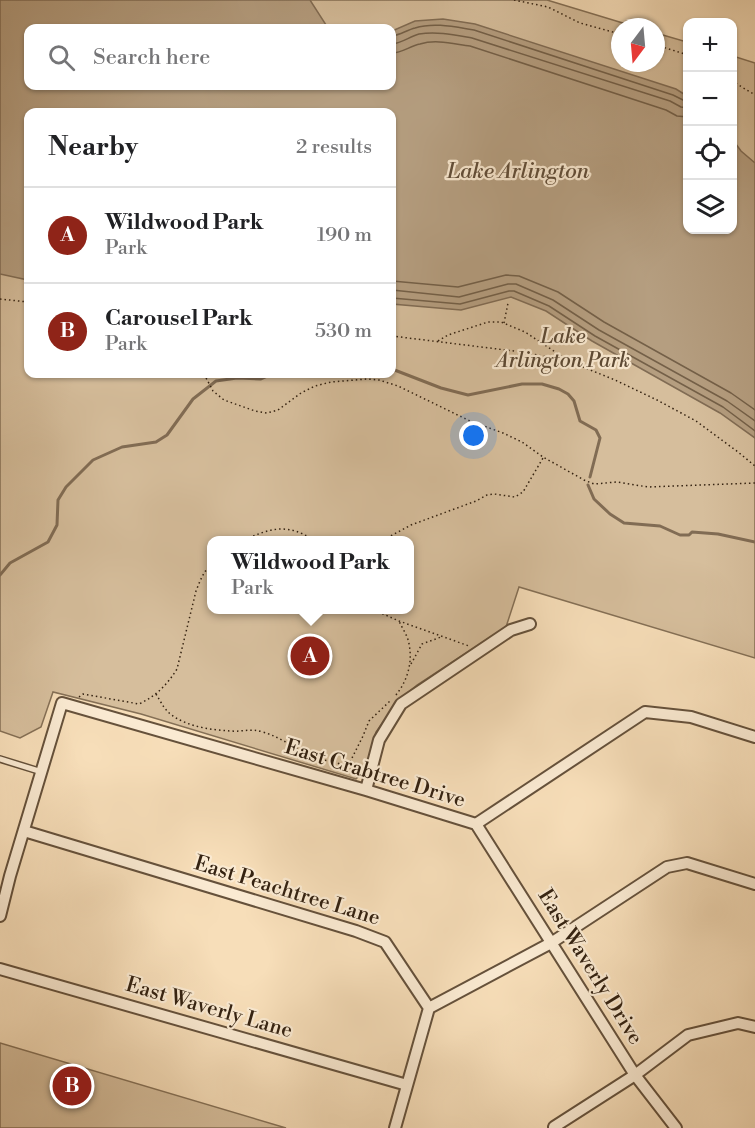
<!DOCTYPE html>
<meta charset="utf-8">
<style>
:root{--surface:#fff;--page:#f2f2f2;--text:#202124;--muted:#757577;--line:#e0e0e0;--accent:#8f2418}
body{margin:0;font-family:"Libre Bodoni",serif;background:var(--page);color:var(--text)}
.controls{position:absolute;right:18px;top:18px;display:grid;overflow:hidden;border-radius:12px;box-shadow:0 2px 4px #0004}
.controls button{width:54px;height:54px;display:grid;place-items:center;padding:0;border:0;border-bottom:2px solid var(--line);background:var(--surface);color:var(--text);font:30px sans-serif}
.compass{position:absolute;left:611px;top:18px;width:54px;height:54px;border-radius:50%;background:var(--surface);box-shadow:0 2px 4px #0004;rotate:196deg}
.you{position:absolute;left:474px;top:436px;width:21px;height:21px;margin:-15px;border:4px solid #fff;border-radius:50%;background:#1a73e8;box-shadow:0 0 0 9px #1a73e833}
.badge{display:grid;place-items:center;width:39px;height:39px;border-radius:50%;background:var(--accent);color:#fff;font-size:20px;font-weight:700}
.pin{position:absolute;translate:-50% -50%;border:3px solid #fff;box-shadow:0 2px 6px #0006}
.popup{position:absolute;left:207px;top:536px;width:207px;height:78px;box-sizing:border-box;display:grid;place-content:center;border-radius:12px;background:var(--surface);filter:drop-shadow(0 2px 4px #0005);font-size:20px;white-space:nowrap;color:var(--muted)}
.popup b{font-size:22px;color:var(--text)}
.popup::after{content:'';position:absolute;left:50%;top:100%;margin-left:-12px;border:12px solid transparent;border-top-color:var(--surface)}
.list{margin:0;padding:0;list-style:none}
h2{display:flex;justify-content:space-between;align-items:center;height:78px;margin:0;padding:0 24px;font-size:26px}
h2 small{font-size:20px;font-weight:400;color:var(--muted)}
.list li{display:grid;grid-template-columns:39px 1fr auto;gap:18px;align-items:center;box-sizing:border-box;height:96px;padding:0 24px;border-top:2px solid var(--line)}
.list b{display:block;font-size:22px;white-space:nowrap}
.list p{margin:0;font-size:20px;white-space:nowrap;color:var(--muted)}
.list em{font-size:20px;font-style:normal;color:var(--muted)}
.icon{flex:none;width:33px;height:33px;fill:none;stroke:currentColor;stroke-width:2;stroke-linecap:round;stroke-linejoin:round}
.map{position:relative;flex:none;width:755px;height:1128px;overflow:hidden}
.search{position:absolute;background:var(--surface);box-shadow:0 2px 4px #0004;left:24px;top:24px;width:372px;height:66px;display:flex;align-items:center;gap:15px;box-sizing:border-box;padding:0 21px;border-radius:12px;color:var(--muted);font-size:22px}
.panel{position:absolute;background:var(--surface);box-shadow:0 2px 4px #0004;left:24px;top:108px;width:372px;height:270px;border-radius:12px}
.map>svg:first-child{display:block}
.green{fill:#d6be9c;stroke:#857056;stroke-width:1.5;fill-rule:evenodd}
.water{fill:#b59e80;stroke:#816c54;stroke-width:1.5}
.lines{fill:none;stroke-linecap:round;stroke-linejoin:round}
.shore{stroke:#746048;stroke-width:1.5}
.stream{stroke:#816c54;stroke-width:3}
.lane-casing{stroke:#65513b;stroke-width:8}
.street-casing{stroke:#65513b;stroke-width:14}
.path{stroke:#342211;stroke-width:1.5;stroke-dasharray:1.5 3;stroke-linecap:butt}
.lane{stroke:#faead2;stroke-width:5}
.street{stroke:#faead2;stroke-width:10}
.labels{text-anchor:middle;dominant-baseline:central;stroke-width:4.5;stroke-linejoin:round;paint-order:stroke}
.park-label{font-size:21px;font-style:italic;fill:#5c4934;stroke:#faead2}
.street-label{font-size:21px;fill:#342211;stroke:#faead2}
.water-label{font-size:22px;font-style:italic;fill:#614d38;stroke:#faead2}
</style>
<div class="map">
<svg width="755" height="1128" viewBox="0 0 755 1128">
<rect width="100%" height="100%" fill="#f7deb9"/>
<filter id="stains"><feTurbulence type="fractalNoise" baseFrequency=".00333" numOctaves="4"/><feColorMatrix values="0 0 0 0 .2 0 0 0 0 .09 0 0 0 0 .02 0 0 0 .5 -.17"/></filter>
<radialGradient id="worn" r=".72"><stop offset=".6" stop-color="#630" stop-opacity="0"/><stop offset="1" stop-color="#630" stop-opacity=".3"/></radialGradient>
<path class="green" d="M0,0H547L636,27H620V63H656V33L687,42L688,230H732L733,56L755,63V658L519,587L506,627L417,685L398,701L376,732L365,770L356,779L141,714L53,692L41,727L20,738L0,731ZM28,28H392V86H28ZM28,112H392V374H28ZM211,540H409V610H211Z
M0,1043L286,1128H0Z"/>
<path class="water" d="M0,0H310L328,28H28V86H392V31L415,21L443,19L475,24L676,89L687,96L688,230H732L733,140L741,151L755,163V438L720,413L592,341L546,311L511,297L461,310L392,304V112H28V280L0,274Z"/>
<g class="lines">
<path class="shore" d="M392,36C400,35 407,30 415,28C434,22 455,27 474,30L673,95L683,100L688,101
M392,44C402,43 409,37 419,34C437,31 455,35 472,38L670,101L681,107L688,108
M392,53C402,53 410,46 420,44C436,39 454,44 470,46L666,110L677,116L688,117
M392,281L458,287L506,275L519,276L558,292L604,322L731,393L755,410
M392,290L459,297L508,284H516L553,300L599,330L727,401L755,421
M392,298L460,304L509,291H514L549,306L595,336L723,407L755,431"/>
<path class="stream" d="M392,369L441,388L468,395L522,384H542L559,389L568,394L574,401L580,421L596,430L600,438L590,477
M588,485L594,499L610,514L624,523L660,526L680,535H689L692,532L718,534L755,542
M0,575L10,563L48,542L57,525L58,500L66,487L93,460L122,447L156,442L167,435L193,399L216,381L237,378L261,379L272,374"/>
<g class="lane-casing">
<path id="lane" d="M0,759L42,772"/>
</g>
<g class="street-casing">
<path id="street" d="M366,790L379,740L401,704L511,630L530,624
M476,824L635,1075L676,1128
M24,831L356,931L385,942L429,1008L551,943L667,867L687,863L755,884
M0,916L10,876L62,703L366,790L476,824L645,712L691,717L755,737
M0,969L407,1085
M554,1127L635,1075L688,1035L738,1023L755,1027
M395,1128L429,1008"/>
</g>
<path class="path" d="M514,0L548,7L580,23L620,34
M656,45L688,55
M732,81L755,95
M0,299L28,302
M504,323L508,303
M392,336L522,352L568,361L615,380L657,400L696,421L738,452L755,466
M438,341L448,335L488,322H501L525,332L566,359
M204,374L213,391L224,400L255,411L267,413L278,410L301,393L315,386L331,382L367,379L379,380L398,386L470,421L503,433L522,442L543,457L584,480L594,484L617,482L648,487L755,483
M245,540C269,528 289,523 313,540
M383,540L411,525L476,501L487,495L494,494L515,497L523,492L543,458
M374,610L399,621L469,646
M411,664L422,644L441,637
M156,694C161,702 165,711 173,716C189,727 212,730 231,731C243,732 250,728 263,732C283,738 298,751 317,758C325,761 332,761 340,764C347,766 353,771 360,774
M396,695C407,681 413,663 409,644C408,636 402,628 399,621
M79,697L83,694L139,704C156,696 167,685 177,669L196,591C200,581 203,572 211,565
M348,766L363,736L369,721L390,701"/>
<use href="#lane" class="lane"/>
<use href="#street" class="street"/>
</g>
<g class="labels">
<g class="park-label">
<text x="563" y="337">Lake<tspan x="563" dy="24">Arlington Park</tspan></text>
</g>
<g class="street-label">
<text transform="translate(375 774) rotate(17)">East Crabtree Drive</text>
<text transform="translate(287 891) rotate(17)">East Peachtree Lane</text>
<text transform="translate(590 967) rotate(58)">East Waverly Drive</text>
<text transform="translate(209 1008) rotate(16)">East Waverly Lane</text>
</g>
<g class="water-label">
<text x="518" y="171">Lake Arlington</text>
</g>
</g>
<rect width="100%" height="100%" filter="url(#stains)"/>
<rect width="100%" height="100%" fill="url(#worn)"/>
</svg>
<div class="controls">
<button>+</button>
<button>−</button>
<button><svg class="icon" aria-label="locate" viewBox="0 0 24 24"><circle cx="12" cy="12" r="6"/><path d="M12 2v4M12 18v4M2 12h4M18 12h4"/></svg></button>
<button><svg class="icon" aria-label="layers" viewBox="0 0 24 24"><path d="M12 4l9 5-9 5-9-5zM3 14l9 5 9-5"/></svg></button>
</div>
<svg class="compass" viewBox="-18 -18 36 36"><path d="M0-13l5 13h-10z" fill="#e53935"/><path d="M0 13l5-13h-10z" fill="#757577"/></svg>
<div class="you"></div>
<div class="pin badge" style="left:310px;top:656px">A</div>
<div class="popup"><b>Wildwood Park</b>Park</div>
<div class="pin badge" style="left:72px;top:1086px">B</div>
<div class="search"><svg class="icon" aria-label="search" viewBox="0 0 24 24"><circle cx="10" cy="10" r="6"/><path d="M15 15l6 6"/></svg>Search here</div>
<section class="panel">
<h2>Nearby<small>2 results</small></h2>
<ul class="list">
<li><span class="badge">A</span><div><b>Wildwood Park</b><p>Park</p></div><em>190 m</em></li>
<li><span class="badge">B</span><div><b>Carousel Park</b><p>Park</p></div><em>530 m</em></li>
</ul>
</section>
</div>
